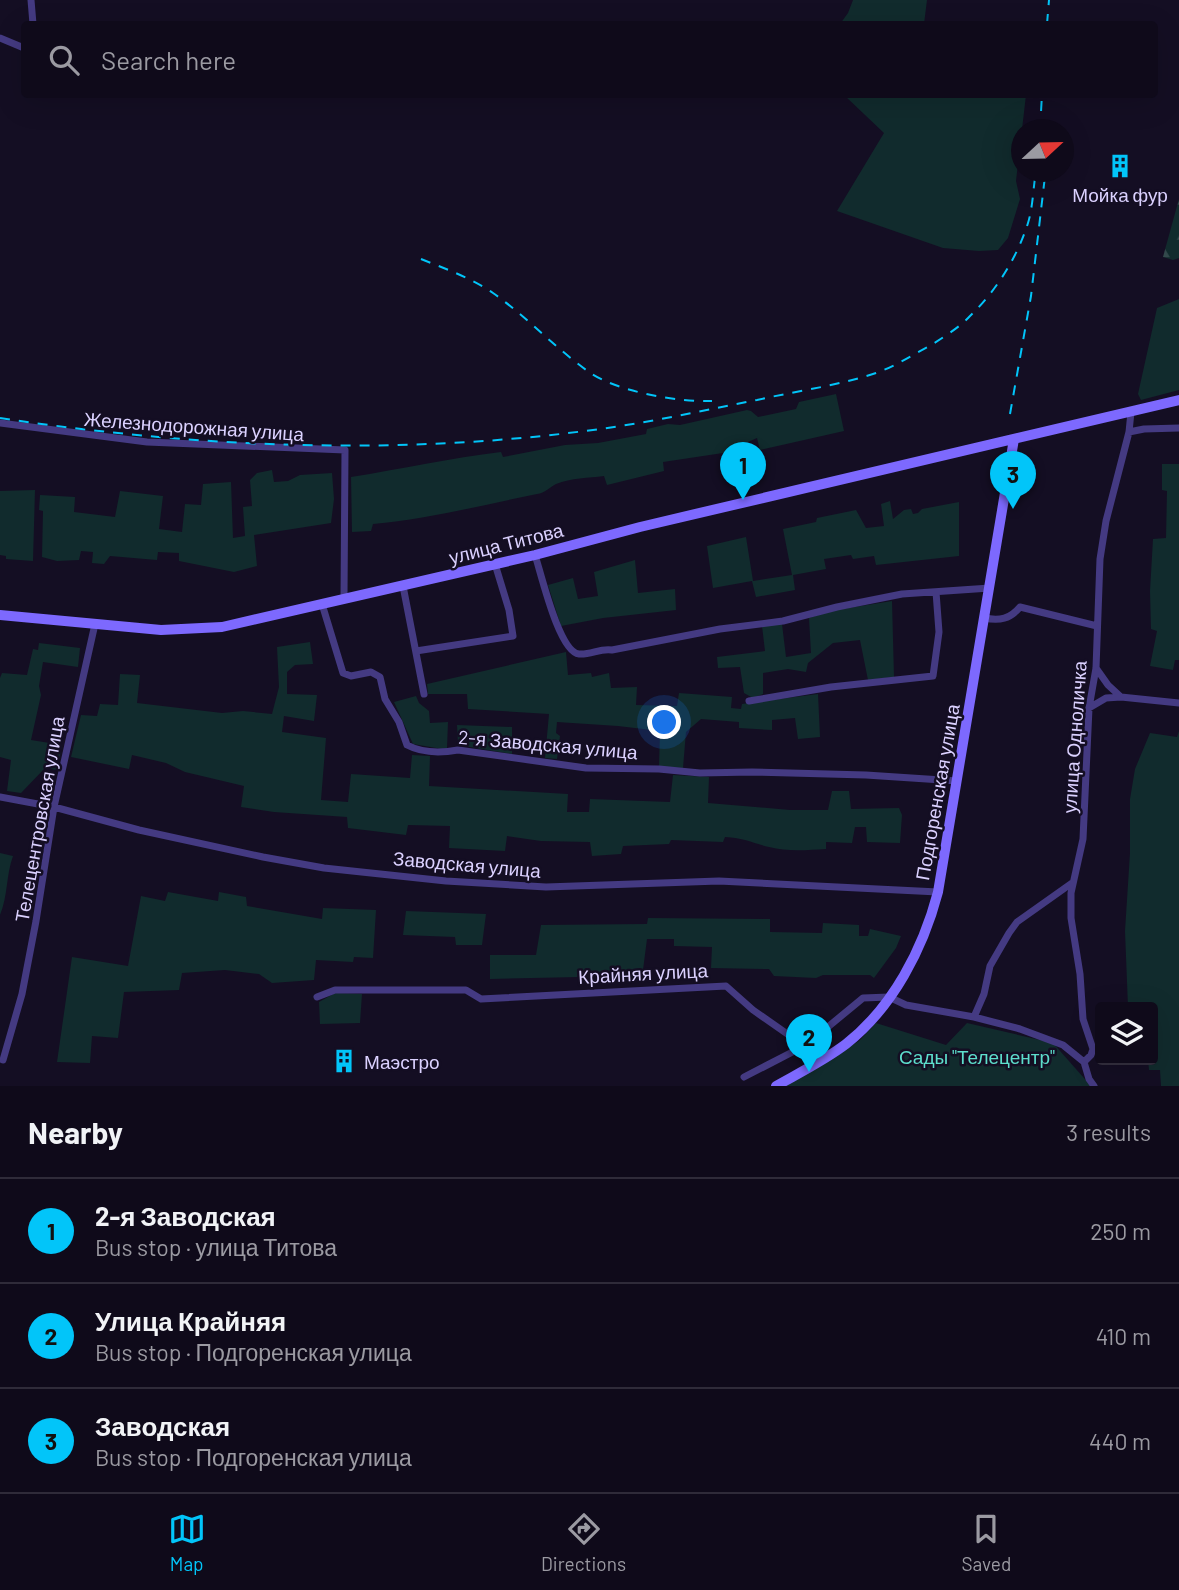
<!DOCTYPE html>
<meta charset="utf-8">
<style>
:root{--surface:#0f0a1a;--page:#1d1827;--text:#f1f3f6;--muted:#9b9aa2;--line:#2f2b39;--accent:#02c5f9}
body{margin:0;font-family:Barlow,sans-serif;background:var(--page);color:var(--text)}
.controls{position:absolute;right:21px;bottom:21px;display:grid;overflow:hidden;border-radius:7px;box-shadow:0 7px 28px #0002}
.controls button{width:63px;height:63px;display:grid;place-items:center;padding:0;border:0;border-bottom:2px solid var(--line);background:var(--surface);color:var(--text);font:35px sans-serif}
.compass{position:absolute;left:1011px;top:119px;width:63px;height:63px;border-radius:50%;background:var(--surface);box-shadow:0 7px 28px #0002;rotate:68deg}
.you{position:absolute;left:665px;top:723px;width:24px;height:24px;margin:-18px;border:5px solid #fff;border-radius:50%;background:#1a73e8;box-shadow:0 0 0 10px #1a73e833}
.badge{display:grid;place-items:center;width:46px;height:46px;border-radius:50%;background:var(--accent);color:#111;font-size:23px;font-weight:700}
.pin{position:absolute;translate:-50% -58px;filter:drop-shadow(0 2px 4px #0008)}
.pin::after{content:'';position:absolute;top:37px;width:24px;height:21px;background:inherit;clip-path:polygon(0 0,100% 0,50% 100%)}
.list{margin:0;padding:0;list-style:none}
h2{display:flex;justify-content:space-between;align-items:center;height:91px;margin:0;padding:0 28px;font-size:30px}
h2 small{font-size:23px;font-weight:400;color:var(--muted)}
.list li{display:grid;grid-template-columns:46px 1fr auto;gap:21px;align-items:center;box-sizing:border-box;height:105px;padding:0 28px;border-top:2px solid var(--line)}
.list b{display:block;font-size:26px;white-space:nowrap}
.list p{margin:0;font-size:23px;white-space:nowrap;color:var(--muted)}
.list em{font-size:23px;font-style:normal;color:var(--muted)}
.icon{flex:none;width:38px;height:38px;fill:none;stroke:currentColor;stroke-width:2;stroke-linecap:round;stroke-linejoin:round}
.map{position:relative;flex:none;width:1179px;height:1086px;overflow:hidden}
.search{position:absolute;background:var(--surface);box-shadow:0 7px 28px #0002;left:21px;right:21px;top:21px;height:77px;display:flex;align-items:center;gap:18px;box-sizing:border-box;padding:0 24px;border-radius:7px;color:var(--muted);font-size:26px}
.sheet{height:406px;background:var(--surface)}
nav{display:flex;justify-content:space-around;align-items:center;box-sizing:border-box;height:98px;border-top:2px solid var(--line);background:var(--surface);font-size:19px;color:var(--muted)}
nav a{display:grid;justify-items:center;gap:4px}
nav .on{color:var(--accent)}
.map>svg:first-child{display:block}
.green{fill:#112b2d}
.forest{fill:url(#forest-firs)}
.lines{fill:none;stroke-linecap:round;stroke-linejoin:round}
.street{stroke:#443a82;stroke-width:7}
.secondary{stroke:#7d69fe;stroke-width:10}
.rail{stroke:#02c5f9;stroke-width:2;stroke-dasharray:10 9;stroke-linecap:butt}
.labels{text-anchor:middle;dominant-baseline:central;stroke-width:5;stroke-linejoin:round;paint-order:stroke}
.poi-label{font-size:19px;fill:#dbd1ff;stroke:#140e23}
.street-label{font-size:19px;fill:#dbd1ff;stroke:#140e23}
.park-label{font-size:19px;fill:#5ddecc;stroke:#140e23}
</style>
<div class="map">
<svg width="1179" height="1086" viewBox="0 0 1179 1086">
<defs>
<pattern id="forest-firs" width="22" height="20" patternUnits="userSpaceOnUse" patternTransform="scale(1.75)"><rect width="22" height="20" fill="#112b2d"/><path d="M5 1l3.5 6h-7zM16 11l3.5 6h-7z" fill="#33494c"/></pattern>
</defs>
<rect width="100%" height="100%" fill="#140e23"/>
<path class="green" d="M853,0H927L924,24H840L848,13Z
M844,95H1026L1016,181L1020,199L1008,238L998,250L979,251L943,248L837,211L884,133Z
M1179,299V390L1141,400L1138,394L1157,308Z
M836,394L844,431L760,450L757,438L723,453L663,462L664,471L607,485L604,476C589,478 571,478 556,484C550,487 545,493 537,494C483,505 428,519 373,524L371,531L352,532L351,477C401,469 451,458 501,452L503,457L565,445L598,443L646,434L647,429L668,424L680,425L747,410L751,411L758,417L796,409L799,402Z
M1162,464H1179V660H1175L1173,670L1150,666L1157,631L1151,629L1150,591L1153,539L1166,538L1167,491L1162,490Z
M272,470L274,482L288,481L300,475L332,473L334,499L331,523L254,535L257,566L234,572L179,561V553L158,552L157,560L110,556L104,564L92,563L93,552L81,551L79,560L57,561L42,557L43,511L39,510L40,495L75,497L74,512L115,517L120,491L163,496L159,529L182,532L185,504L201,505L203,484L231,482L233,538L245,536L243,507L252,506L250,480L257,473Z
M35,490L33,561L6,559V556L0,555V491Z
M890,501L893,519L904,510L911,509L913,514L918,513L922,509L959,502V556L876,565L874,556L853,559L851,555L824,559L826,569L793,575L795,590L756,597L752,581L713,588L707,546L746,537L753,581L792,575L783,529L816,522L817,518L856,510L866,528L884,526L881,504Z
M635,560L638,593L675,589L676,610L603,618L561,626L548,585L573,578L578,599L598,596L594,572Z
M892,601L894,677L868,680L860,640L833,643L808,663L806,672L788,669L763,673V694L753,698L744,693L740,667L718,668L717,657L765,651L762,626L782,624L786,657L811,653L809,618L830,611Z
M310,642L313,664L295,665L287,672V694L317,695L314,721L284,716L282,732L326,738L321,800L348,802L351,774L410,778L412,755L430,756L429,786L568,794L567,812H589L590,799L670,802L673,775L709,777L708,803L790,810H828L832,791H849L851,809L899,808L902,815L900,843L867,842L866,827H855L852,843L826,842V849C807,850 788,852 769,847C752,843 745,838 725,837L723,842L671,840L669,844L623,846L621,854L592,856L590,842L541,841L507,836L505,851L449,848L450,826L408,825L406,835L348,828L347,817L274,812L241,807L244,786L185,772L166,763L132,755L129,769L71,757L81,715L97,716L100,704L118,705L120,674L140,675L137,703L222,713L243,711L272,714L279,687L277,647Z
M39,643L80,648L78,667L43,662L39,686L41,695L31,740L62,745L57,770L45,768L21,793L7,791L11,760L0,757V678L2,673L27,675L33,649L38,650Z
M566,652L568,675L591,673L592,677L609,673L611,688L637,687L636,705L677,706L679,693L732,697L731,708L741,709L742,704L818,694L820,737L798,739L795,718L772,720V730L739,728V722L701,719L686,732L683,768L659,767L660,731L618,726L557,722L556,733L560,736L557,759L545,758L549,714L468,709L467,694H428L427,684Z
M416,696L419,703L429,711L430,723L448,722L447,748L442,749L413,744L394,702Z
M457,725L512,727V754L464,746L458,743Z
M1179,731V1086H1161L1160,1070H1149L1148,1060H1153V1007H1128L1125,931L1130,853V799L1135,769L1150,733L1177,737Z
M0,853L13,856C6,875 8,896 0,915Z
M168,892L218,901L219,892L246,897L247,906L322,919L323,908L376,910L373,958L354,957L353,962L316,960L314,980L272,983L259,974L225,970L182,973L179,990L124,992L118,1038L92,1036L90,1063L57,1062L72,957L128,966L141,896L165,901Z
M406,911L486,914L482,945H456L455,937L403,935Z
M648,918L770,919V932L822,933L823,923L859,925V936H868L870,929L901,936L896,948L874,978L870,975H823L816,978L774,976L769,969L711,968L712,947L674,946V939H647L643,970L627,976L490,979V955H536L541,925L647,924Z
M335,993L362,994L360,1023L320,1024L319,1002Z
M876,1023L946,1045L967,1023L1053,1043L1091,1086H783L859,1041Z"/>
<path class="forest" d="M1179,199V258L1173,260L1163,257Z"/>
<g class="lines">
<path class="street" d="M31,0L33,24
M0,38L24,48
M0,423L147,442L345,450L344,599
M1129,432L1144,429L1179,428
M535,555C541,573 559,652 579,654C591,655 600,648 612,650L720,629L783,621L837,607L902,594L990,588
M403,586L424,694
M322,604L343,673L351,676L371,672L380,677L385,699L399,722L407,745C422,753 441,753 458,750L586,768L659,769L700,773L752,772L866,775L957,781
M984,618C1000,621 1010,619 1020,607L1097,626
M416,651L513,636L509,610L495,564
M1096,668L1108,685L1121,697L1179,703
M749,701L831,687L933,676L939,632L936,592
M1089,708L1106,698L1121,697
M0,797L54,807L139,830L263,857L324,868L446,881L546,887L719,881L938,892
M317,997L335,990H466L481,999L726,986L753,1010L823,1059
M974,1017L984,994L990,966L1009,933L1017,922L1072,883
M3,1060L22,994L36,921L54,807L95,624
M1084,1062L1091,1055L1093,1049L1083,1019L1080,974L1071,918V893L1083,839L1089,708L1096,668L1100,559L1106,521L1129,432L1131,412
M744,1077L806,1045L863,998L889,997L906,1005L974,1017L1020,1029L1063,1045L1084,1062L1089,1079L1094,1086"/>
<path class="secondary" d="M0,615L161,630L222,627L535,555L640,527L1179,400
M776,1086C799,1073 825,1060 846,1044C893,1007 923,949 938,892L1014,439"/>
<path class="rail" d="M1047,24L1049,0
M1040,130L1042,94
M421,259C446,269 471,278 493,293C527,317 555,348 589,372C618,392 677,402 712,401
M1010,414L1031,296L1045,176
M0,418C193,447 391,456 585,431C643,424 700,411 757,400C796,391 837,386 876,373C896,366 914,354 933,344C945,336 960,327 970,316C996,291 1017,258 1028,223C1033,207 1033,188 1036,172"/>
</g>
<defs>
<g id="building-bare" transform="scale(1.89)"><path d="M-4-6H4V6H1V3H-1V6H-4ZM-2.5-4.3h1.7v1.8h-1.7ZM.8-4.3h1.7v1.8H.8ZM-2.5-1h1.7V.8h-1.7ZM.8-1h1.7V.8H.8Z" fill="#02c5f9" stroke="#140e23" stroke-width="2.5" paint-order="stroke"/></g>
</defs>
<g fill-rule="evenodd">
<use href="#building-bare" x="1120" y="166"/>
<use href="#building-bare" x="344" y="1061"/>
</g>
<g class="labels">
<g class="poi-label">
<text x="1120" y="194">Мойка фур</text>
<text x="364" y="1061" text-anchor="start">Маэстро</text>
</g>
<g class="street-label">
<text transform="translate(194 426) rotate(4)">Железнодорожная улица</text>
<text transform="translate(506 543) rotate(-14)">улица Титова</text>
<text transform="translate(1074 737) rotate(-86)">улица Одноличка</text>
<text transform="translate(548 744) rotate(5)">2-я Заводская улица</text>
<text transform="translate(937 792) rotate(-80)">Подгоренская улица</text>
<text transform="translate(39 819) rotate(-80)">Телецентровская улица</text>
<text transform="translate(467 864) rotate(5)">Заводская улица</text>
<text transform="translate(643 973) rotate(-3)">Крайняя улица</text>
</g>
<g class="park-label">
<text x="977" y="1056">Сады "Телецентр"</text>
</g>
</g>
</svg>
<div class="controls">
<button><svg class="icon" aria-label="layers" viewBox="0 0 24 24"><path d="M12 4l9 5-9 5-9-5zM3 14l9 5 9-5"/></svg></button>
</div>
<svg class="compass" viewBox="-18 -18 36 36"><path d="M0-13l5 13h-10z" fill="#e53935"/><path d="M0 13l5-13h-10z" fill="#9b9aa2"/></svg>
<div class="you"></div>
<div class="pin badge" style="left:743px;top:500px">1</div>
<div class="pin badge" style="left:809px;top:1072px">2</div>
<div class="pin badge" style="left:1013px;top:509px">3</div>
<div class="search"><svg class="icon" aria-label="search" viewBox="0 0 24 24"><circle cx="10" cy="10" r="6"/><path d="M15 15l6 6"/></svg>Search here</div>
</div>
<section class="sheet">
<h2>Nearby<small>3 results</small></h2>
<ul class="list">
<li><span class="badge">1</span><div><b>2-я Заводская</b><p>Bus stop · улица Титова</p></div><em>250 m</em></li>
<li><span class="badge">2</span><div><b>Улица Крайняя</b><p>Bus stop · Подгоренская улица</p></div><em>410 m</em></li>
<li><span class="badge">3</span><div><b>Заводская</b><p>Bus stop · Подгоренская улица</p></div><em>440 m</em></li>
</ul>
</section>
<nav>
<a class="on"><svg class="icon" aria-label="map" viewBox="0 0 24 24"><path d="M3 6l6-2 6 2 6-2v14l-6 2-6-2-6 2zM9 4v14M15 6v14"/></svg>Map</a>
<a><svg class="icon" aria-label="directions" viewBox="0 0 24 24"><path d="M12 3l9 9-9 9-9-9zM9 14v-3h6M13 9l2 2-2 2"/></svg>Directions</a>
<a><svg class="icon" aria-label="saved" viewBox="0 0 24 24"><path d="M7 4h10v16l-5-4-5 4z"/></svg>Saved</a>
</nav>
